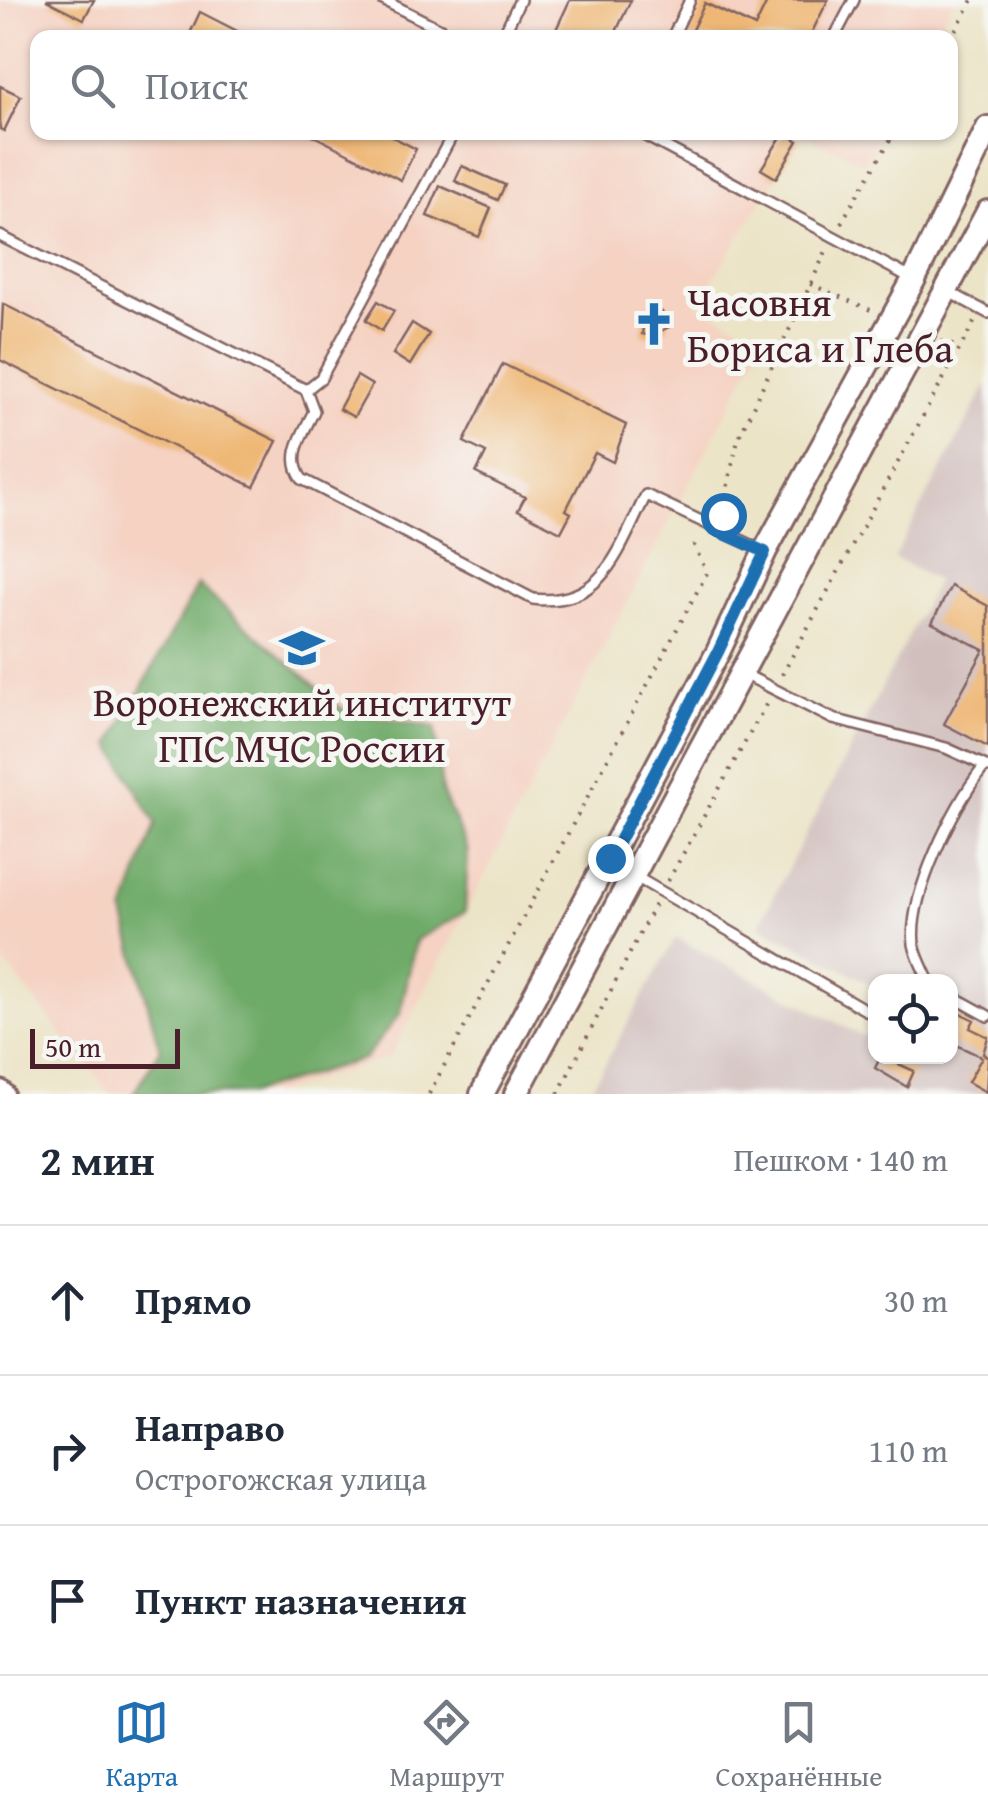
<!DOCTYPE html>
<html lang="ru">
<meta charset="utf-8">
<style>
:root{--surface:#fff;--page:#f2f2f3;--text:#1f2937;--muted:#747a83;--line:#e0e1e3;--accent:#1f6fb2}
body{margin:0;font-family:"Gentium Book Plus",serif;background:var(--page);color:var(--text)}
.controls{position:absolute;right:30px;bottom:30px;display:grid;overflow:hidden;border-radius:20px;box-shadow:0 2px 8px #0004}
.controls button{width:90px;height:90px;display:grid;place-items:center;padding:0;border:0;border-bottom:2px solid var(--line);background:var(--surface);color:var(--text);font:50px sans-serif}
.scale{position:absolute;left:30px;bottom:25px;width:150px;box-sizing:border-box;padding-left:10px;border:5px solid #4a1f2b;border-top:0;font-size:28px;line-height:35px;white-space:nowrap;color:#4a1f2b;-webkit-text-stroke:8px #f6f6f2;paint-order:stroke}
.stop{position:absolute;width:30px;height:30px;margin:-22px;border:8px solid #1f6fb2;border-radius:50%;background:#fff}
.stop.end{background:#1f6fb2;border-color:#fff;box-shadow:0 2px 10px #0008}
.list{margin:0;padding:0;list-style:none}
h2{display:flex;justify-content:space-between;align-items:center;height:130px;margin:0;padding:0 40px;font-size:42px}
h2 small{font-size:32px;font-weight:400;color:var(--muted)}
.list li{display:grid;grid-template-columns:65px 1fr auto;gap:30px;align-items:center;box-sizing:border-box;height:150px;padding:0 40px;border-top:2px solid var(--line)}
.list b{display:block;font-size:38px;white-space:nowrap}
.list p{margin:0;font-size:32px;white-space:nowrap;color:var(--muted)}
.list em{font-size:32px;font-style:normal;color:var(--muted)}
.icon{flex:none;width:55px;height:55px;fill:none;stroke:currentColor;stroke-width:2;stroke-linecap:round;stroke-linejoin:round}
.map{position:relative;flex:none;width:988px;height:1094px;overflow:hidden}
.search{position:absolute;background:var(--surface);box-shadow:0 2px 8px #0004;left:30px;right:30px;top:30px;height:110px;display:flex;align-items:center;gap:25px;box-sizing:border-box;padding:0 35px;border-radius:20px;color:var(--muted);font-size:38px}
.sheet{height:580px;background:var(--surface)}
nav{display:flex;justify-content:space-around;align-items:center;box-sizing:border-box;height:140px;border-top:2px solid var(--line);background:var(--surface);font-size:28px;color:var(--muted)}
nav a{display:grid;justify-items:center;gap:5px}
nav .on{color:var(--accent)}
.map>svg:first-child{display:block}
.built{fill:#f5d2c2}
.industrial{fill:#d1bfbd}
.forest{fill:#6eaa68;stroke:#5c644a;stroke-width:2.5}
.building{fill:#efb774}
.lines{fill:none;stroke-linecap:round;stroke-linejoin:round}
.service-casing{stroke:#836462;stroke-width:14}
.tertiary-casing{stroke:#836462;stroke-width:28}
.path{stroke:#836462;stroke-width:4;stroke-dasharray:2.5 8;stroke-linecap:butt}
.service{stroke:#fff;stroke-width:9}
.tertiary{stroke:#fff;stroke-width:22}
.route{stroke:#1f6fb2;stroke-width:12}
.labels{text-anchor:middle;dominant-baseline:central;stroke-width:10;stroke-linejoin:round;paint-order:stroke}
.poi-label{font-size:40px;fill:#4a1f2b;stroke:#f6f6f2;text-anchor:start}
</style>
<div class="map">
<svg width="988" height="1094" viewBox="0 0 988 1094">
<rect width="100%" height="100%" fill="#f6f6f2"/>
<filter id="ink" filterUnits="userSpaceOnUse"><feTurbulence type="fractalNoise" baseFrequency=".01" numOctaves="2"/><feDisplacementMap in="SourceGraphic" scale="20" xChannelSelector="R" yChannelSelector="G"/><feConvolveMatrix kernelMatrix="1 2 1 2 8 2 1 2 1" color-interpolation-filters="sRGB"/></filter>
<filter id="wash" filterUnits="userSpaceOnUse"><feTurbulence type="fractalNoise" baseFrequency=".0048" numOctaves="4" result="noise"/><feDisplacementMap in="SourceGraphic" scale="40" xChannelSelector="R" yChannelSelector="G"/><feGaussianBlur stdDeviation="2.25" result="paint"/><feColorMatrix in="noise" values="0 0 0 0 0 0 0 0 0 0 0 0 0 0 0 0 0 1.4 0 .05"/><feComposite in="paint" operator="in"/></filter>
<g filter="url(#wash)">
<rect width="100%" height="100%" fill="#ece4c7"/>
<path class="built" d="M0,0H954L934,38H38V132L881,133L864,163L803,135L697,305L765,338L390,1057L273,1094H110L0,957Z"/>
<path class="industrial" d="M988,383V1094H588L676,938L864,1037L875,1020L876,1056H950V982H876L875,986L759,925L937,581L894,558Z"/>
<path class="forest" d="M198,585L346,712L435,727L442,792L468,851L465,912L416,940L400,1014L364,1059L249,1094H133L160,1050L124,913L156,824L111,744Z"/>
<g id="blocks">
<path class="building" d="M46,0H94L84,19Z
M570,0H631L613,38H552Z
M768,0H828L809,38H688L705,3L755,27Z
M200,12L251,38H188Z
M0,86L21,96L4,131L0,129Z
M306,132H383L416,149L401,180Z
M784,132L798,141L776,178L761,169Z
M462,166L505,185L498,200L455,181Z
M440,186L491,208L479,237L427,216Z
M378,301L394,311L382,331L366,320Z
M3,304L277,441L254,487L0,360Z
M662,312L669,327L651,336L642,334L644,321Z
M412,323L429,334L410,365L393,354Z
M503,364L626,425L613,462L595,453L566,510L571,513L561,532L518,510L525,497L476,473L486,453L464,442Z
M357,376L372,385L354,417L339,409Z
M951,586L988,606V747L944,724L984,650L932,623Z
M954,1010L974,1020L970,1028L988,1037L983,1054L988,1057L986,1092L968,1082L982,1057L950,1042Z
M881,1056L914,1071L907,1087L875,1068Z"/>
</g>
</g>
<g filter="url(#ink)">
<use href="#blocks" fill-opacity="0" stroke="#836462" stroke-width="2.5"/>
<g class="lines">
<g class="service-casing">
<path id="service" d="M383,0L458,38
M502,38L520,0
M672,38L690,0
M834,38L854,0
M638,132L911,278
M0,236L306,390L314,411C303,434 286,456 302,479L533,599C604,608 619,548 646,495L762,550
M949,292L988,313
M306,390L321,378L454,132
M742,673L833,719L946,748L988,767
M636,877L876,1016
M929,982C924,970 916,956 914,944C908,895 954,806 983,768
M950,995L988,1016"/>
</g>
<g class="tertiary-casing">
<path id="tertiary" d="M0,1092L2,1094
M482,1094L718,652L765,551L914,279L988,128
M516,1094L988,212"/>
</g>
<path class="path" d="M950,39L973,0
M841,223L895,132
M810,284L873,311
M941,341L960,348
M721,517L738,439L827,249
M782,675L976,319
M668,881L768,701
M429,1094L707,573L694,545L700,539
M558,1094L656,902"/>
<use href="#service" class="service"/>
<use href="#tertiary" class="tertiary"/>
</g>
</g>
<g class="lines" filter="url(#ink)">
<path class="route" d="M610,858L718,652L765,552L711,528L723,515"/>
</g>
<defs>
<g id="church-bare" transform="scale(3.45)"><path d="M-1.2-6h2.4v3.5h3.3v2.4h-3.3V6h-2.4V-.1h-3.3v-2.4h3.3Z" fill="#1f6fb2" stroke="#f6f6f2" stroke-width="2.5" paint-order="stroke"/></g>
<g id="university-bare" transform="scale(3.45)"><path d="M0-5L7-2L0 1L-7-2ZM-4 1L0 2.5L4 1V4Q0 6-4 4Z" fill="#1f6fb2" stroke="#f6f6f2" stroke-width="2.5" paint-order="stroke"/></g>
</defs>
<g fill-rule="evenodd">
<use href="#church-bare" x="654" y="324"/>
<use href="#university-bare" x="302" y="648"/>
</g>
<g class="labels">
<g class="poi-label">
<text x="687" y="301">Часовня<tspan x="687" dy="46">Бориса и Глеба</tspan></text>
<text x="302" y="701" text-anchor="middle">Воронежский институт<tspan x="302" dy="46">ГПС МЧС России</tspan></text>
</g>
</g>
</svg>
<div class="controls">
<button><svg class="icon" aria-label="locate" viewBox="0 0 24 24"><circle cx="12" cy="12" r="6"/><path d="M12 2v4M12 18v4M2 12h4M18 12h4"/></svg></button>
</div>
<div class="scale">50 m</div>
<div class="stop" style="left:723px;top:515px"></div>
<div class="stop end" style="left:610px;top:858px"></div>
<div class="search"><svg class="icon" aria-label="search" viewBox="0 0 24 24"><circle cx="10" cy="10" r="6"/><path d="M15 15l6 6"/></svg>Поиск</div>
</div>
<section class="sheet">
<h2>2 мин<small>Пешком · 140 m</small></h2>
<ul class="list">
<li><svg class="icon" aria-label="ahead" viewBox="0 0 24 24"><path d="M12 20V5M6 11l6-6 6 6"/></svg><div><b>Прямо</b></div><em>30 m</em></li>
<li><svg class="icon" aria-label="right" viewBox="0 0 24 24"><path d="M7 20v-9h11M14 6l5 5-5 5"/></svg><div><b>Направо</b><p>Острогожская улица</p></div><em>110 m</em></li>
<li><svg class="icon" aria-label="arrive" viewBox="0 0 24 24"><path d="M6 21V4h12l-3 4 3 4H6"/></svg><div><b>Пункт назначения</b></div></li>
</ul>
</section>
<nav>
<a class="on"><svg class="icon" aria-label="map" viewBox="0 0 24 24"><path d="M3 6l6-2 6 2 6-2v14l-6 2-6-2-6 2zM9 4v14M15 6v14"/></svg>Карта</a>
<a><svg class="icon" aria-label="directions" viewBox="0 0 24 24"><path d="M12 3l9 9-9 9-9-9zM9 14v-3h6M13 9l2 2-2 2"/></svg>Маршрут</a>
<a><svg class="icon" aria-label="saved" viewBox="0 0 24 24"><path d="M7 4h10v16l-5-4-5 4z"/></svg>Сохранённые</a>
</nav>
